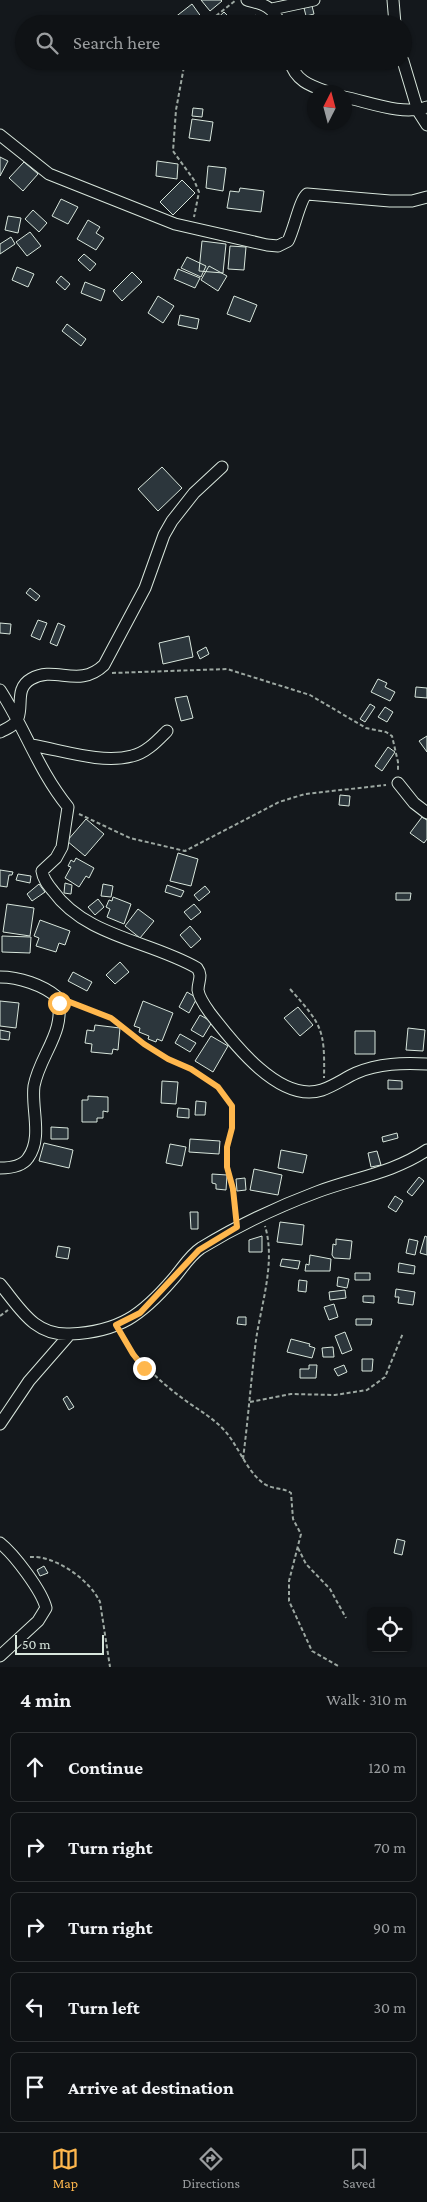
<!DOCTYPE html>
<meta charset="utf-8">
<style>
:root{--surface:#0f1215;--page:#1d2022;--text:#f1f3f6;--muted:#9b9ea0;--line:#2f3234;--accent:#ffb74d}
body{margin:0;font-family:"Crimson Pro",serif;background:var(--page);color:var(--text)}
.controls{position:absolute;right:15px;bottom:15px;display:grid;overflow:hidden;border-radius:8px;box-shadow:0 1px 4px #0004}
.controls button{width:45px;height:45px;display:grid;place-items:center;padding:0;border:0;border-bottom:1px solid var(--line);background:var(--surface);color:var(--text);font:25px sans-serif}
.compass{position:absolute;left:307px;top:85px;width:45px;height:45px;border-radius:50%;background:var(--surface);box-shadow:0 1px 4px #0004;rotate:6deg}
.scale{position:absolute;left:15px;bottom:12px;width:89px;box-sizing:border-box;padding-left:5px;border:2px solid #d8e6dc;border-top:0;font-size:14px;line-height:18px;white-space:nowrap;color:#d8e6dc;-webkit-text-stroke:4px #14181c;paint-order:stroke}
.stop{position:absolute;width:15px;height:15px;margin:-11px;border:4px solid #ffb74d;border-radius:50%;background:#fff}
.stop.end{background:#ffb74d;border-color:#fff;box-shadow:0 1px 5px #0008}
.list{margin:0;padding:0;list-style:none}
h2{display:flex;justify-content:space-between;align-items:center;height:65px;margin:0;padding:0 20px;font-size:21px}
h2 small{font-size:16px;font-weight:400;color:var(--muted)}
.list li{display:grid;grid-template-columns:32px 1fr auto;gap:15px;align-items:center;box-sizing:border-box;height:70px;margin:0 10px 10px;padding:0 10px;border:1px solid var(--line);border-radius:8px}
.list b{display:block;font-size:19px;white-space:nowrap}
.list em{font-size:16px;font-style:normal;color:var(--muted)}
.icon{flex:none;width:28px;height:28px;fill:none;stroke:currentColor;stroke-width:2;stroke-linecap:round;stroke-linejoin:round}
.map{position:relative;flex:none;width:427px;height:1667px;overflow:hidden}
.search{position:absolute;background:var(--surface);box-shadow:0 1px 4px #0004;left:15px;right:15px;top:15px;height:55px;display:flex;align-items:center;gap:12px;box-sizing:border-box;padding:0 18px;border-radius:28px;color:var(--muted);font-size:19px}
.sheet{height:465px;background:var(--surface)}
nav{display:flex;justify-content:space-around;align-items:center;box-sizing:border-box;height:70px;border-top:1px solid var(--line);background:var(--surface);font-size:14px;color:var(--muted)}
nav a{display:grid;justify-items:center;gap:2px}
nav .on{color:var(--accent)}
.map>svg:first-child{display:block}
.building{fill:#2c363c;stroke:#d8e6dc}
.lines{fill:none;stroke-linecap:round;stroke-linejoin:round}
.minor-casing{stroke:#d8e6dc;stroke-width:13}
.path{stroke:#9da8a2;stroke-width:2;stroke-dasharray:4 2.5;stroke-linecap:butt}
.minor{stroke:#14181c;stroke-width:11}
.route{stroke:#ffb74d;stroke-width:6}
</style>
<div class="map">
<svg width="427" height="1667" viewBox="0 0 427 1667">
<rect width="100%" height="100%" fill="#14181c"/>
<path class="building" d="M201,0H221L222,1L210,11Z
M192,4L202,18L195,24H178L174,18Z
M312,6L314,14L306,16L304,8Z
M224,12L234,22L211,24Z
M256,15L262,24H244Z
M193,108L203,109L202,117L192,116Z
M192,119L213,122L210,141L189,138Z
M0,157L8,161L0,176Z
M157,161L178,164L177,179L156,176Z
M24,162L38,174L23,191L9,178Z
M208,166L226,168L223,191L206,188Z
M182,180L195,193L173,215L160,202Z
M240,188L264,191L261,212L227,208L230,191L239,192Z
M61,199L78,207L68,224L52,216Z
M33,210L47,223L39,232L25,219Z
M8,216L21,218L18,233L5,230Z
M88,220L100,227L96,233L104,238L96,250L77,239Z
M30,232L41,246L27,256L16,242Z
M11,237L15,244L0,254V244Z
M202,241L226,244L223,273L199,271Z
M230,246L246,247L244,270L228,269Z
M84,254L96,264L90,271L78,260Z
M187,257L206,266L201,277L181,268Z
M209,266L227,276L218,291L201,280Z
M17,267L34,274L28,287L12,280Z
M178,269L200,278L195,288L174,279Z
M132,272L142,282L122,301L113,291Z
M61,276L70,284L65,290L56,282Z
M85,282L105,290L101,301L81,293Z
M158,296L174,306L163,323L148,313Z
M234,296L257,305L250,322L227,314Z
M180,315L199,319L197,329L178,325Z
M67,324L86,339L81,346L62,331Z
M162,467L182,488L158,511L138,489Z
M30,588L40,596L36,601L26,593Z
M38,620L47,623L40,640L31,636Z
M0,623L11,624L10,634L0,633Z
M58,623L65,626L57,646L50,643Z
M189,636L193,657L163,664L159,643Z
M206,647L209,654L200,659L197,652Z
M378,679L387,683L385,687L395,692L390,701L371,692Z
M416,687L427,688V698L415,697Z
M187,696L193,718L181,721L175,698Z
M370,704L375,707L365,722L360,719Z
M385,707L393,712L387,722L378,717Z
M427,736V752L419,741Z
M388,747L395,752L382,771L375,766Z
M340,795L350,796L349,806L339,805Z
M422,817L427,820V839L424,843L410,833Z
M86,819L104,834L85,856L67,841Z
M178,853L198,859L191,886L170,881Z
M76,858L94,868L89,878L86,876L79,887L65,878L71,867L68,866L71,860L74,862Z
M0,870L13,872L12,875H9L7,887L0,886Z
M18,874L31,876L30,883L16,880Z
M65,883L72,885L71,894L64,893Z
M39,884L45,892L32,901L27,894Z
M103,884L113,886L111,897L101,896Z
M167,885L184,891L181,897L165,892Z
M205,886L210,892L199,901L194,895Z
M396,893H411L410,900H396Z
M113,897L131,904L124,924L107,917L110,909L106,907L109,900L112,901Z
M98,899L104,907L95,915L88,907Z
M7,904L34,908L30,936L3,932Z
M194,904L201,912L191,920L184,912Z
M138,909L154,921L140,938L125,926Z
M40,920L70,931L65,945L59,943L56,952L36,946L39,938L34,936Z
M190,926L201,939L191,948L180,935Z
M2,936L31,937L30,953L2,952Z
M120,962L129,972L115,984L106,975Z
M73,972L92,982L87,991L68,981Z
M187,992L197,998L189,1013L179,1007Z
M0,1001L19,1003L16,1028L0,1026Z
M143,1001L173,1013L162,1041L157,1039L156,1042L148,1039L149,1036L139,1032L140,1028L134,1026Z
M298,1007L313,1025L300,1036L284,1018Z
M200,1015L212,1022L203,1037L191,1030Z
M95,1025L120,1028L118,1050L113,1049L112,1054L91,1052L92,1044L85,1043L87,1030L94,1031Z
M408,1028L425,1030L423,1051L406,1050Z
M0,1030L10,1032L9,1040L0,1039Z
M355,1031H375V1054H355Z
M180,1034L196,1043L190,1052L175,1043Z
M211,1036L228,1046L213,1072L195,1061Z
M388,1080L402,1081V1089H388Z
M162,1081L178,1082L176,1104L161,1103Z
M88,1096L108,1097V1112L103,1111V1118H97V1122H82V1100H88Z
M196,1101L206,1102L205,1115H195Z
M178,1108L189,1109V1118L177,1117Z
M51,1127L68,1128V1139H51Z
M397,1133L398,1138L383,1142L382,1137Z
M190,1139L220,1141L219,1154L189,1152Z
M44,1143L73,1150L69,1168L39,1161Z
M170,1144L186,1147L182,1166L166,1163Z
M281,1150L307,1155L303,1173L278,1168Z
M377,1151L381,1165L371,1167L368,1153Z
M254,1169L282,1175L278,1195L250,1190Z
M212,1174L227,1175L226,1190L216,1189V1184L212,1183Z
M419,1177L424,1181L412,1196L407,1192Z
M245,1178L246,1190L237,1191L236,1179Z
M395,1196L403,1201L396,1212L388,1207Z
M190,1212H198V1229H191Z
M280,1222L304,1225L302,1245L277,1242Z
M262,1236V1252H249V1240Z
M425,1236L427,1237V1255L420,1253Z
M336,1239L352,1241L350,1259L334,1258L332,1255L333,1244L336,1245Z
M409,1239L418,1241L415,1255L406,1253Z
M58,1246L70,1248L68,1259L56,1257Z
M310,1255L331,1259L330,1271H305L306,1264L309,1265Z
M282,1259L300,1261L298,1269L280,1266Z
M399,1263L415,1266L414,1274L398,1272Z
M355,1273H370V1280H355Z
M338,1277L349,1279L347,1288L337,1286Z
M299,1280L307,1281L306,1292L298,1291Z
M396,1289L415,1292L413,1305L398,1303L399,1297H395Z
M345,1290L346,1298L330,1300L329,1292Z
M363,1296H374V1303L363,1302Z
M334,1304L338,1317L329,1320L324,1307Z
M238,1317H246V1325L237,1324Z
M356,1319H372L371,1325H356Z
M345,1332L352,1350L342,1354L335,1336Z
M291,1339L310,1344L309,1346L315,1348L312,1358L287,1352Z
M333,1347L334,1357H323L322,1348Z
M362,1359H373L372,1371H362Z
M309,1365H317L316,1378H300V1369H309Z
M344,1365L347,1372L338,1376L334,1369Z
M67,1396L74,1407L69,1410L63,1399Z
M397,1539L405,1541L402,1555L394,1553Z
M44,1566L48,1573L40,1576L37,1570Z"/>
<g class="lines">
<g class="minor-casing">
<path id="minor" d="M247,0C263,4 273,6 280,24
M393,0L395,24
M272,9L314,0
M290,61C295,81 311,86 328,92
M403,61L418,111L427,125
M344,97C369,102 403,116 427,107
M0,135L49,174L175,224L267,245L278,246L288,241C294,230 300,199 307,194L390,201H412L427,197
M0,690C26,730 38,770 68,807L62,847L56,858L42,871C43,879 48,885 53,891C86,937 151,941 197,968C203,976 198,981 198,990C199,998 205,1006 210,1013C233,1043 280,1104 322,1090C334,1086 345,1078 356,1073C379,1063 403,1063 427,1064
M0,732C6,729 16,725 18,718C23,705 15,688 31,679C55,665 79,689 104,665L145,588L164,535L172,521L194,493L222,467
M31,745C62,750 101,764 132,756C146,753 157,741 167,731
M398,783L414,803L427,813
M0,977C19,977 43,985 57,997C67,1031 40,1054 34,1086C31,1108 43,1138 28,1158C22,1167 10,1168 0,1168
M0,1284C20,1308 34,1336 70,1334C119,1332 142,1315 173,1279C182,1269 189,1256 201,1248C237,1226 277,1207 317,1192C354,1178 393,1173 427,1150
M0,1424L29,1381L70,1334
M0,1543C14,1554 42,1591 46,1608L38,1621L0,1656"/>
</g>
<path class="path" d="M206,24L236,0
M185,61L176,110L173,151L194,180L199,192L194,217
M112,673L227,669L310,695L366,728L386,732L392,736L398,762V771
M79,814L130,838L185,851L279,802L305,794L386,785
M290,989C322,1025 325,1029 324,1078
M69,1000L111,1018L144,1044L168,1059L191,1069L218,1087L232,1106V1128L227,1147V1167L236,1216
M0,1316L8,1310
M122,1335C139,1363 162,1384 189,1403C202,1412 214,1419 225,1431C239,1447 246,1470 263,1483C272,1490 283,1487 291,1493L293,1519L301,1534L289,1581V1601L312,1651L340,1667
M250,1402L291,1394L335,1395L367,1390L385,1377L403,1333
M243,1459C248,1420 251,1380 256,1340C261,1305 276,1262 265,1226
M298,1548L306,1564L330,1589L346,1618
M30,1557C55,1555 90,1580 100,1602L110,1667"/>
<use href="#minor" class="minor"/>
</g>
<g class="lines">
<path class="route" d="M59,1003L57,997L111,1018L144,1044L168,1059L191,1069L218,1087L232,1106V1128L227,1147V1167L233,1189L237,1227L199,1250L140,1313L116,1325L133,1354L144,1368"/>
</g>
</svg>
<div class="controls">
<button><svg class="icon" aria-label="locate" viewBox="0 0 24 24"><circle cx="12" cy="12" r="6"/><path d="M12 2v4M12 18v4M2 12h4M18 12h4"/></svg></button>
</div>
<svg class="compass" viewBox="-18 -18 36 36"><path d="M0-13l5 13h-10z" fill="#e53935"/><path d="M0 13l5-13h-10z" fill="#9b9ea0"/></svg>
<div class="scale">50 m</div>
<div class="stop" style="left:59px;top:1003px"></div>
<div class="stop end" style="left:144px;top:1368px"></div>
<div class="search"><svg class="icon" aria-label="search" viewBox="0 0 24 24"><circle cx="10" cy="10" r="6"/><path d="M15 15l6 6"/></svg>Search here</div>
</div>
<section class="sheet">
<h2>4 min<small>Walk · 310 m</small></h2>
<ul class="list">
<li><svg class="icon" aria-label="ahead" viewBox="0 0 24 24"><path d="M12 20V5M6 11l6-6 6 6"/></svg><div><b>Continue</b></div><em>120 m</em></li>
<li><svg class="icon" aria-label="right" viewBox="0 0 24 24"><path d="M7 20v-9h11M14 6l5 5-5 5"/></svg><div><b>Turn right</b></div><em>70 m</em></li>
<li><svg class="icon" aria-label="right" viewBox="0 0 24 24"><path d="M7 20v-9h11M14 6l5 5-5 5"/></svg><div><b>Turn right</b></div><em>90 m</em></li>
<li><svg class="icon" aria-label="left" viewBox="0 0 24 24"><path d="M17 20v-9H6M10 6l-5 5 5 5"/></svg><div><b>Turn left</b></div><em>30 m</em></li>
<li><svg class="icon" aria-label="arrive" viewBox="0 0 24 24"><path d="M6 21V4h12l-3 4 3 4H6"/></svg><div><b>Arrive at destination</b></div></li>
</ul>
</section>
<nav>
<a class="on"><svg class="icon" aria-label="map" viewBox="0 0 24 24"><path d="M3 6l6-2 6 2 6-2v14l-6 2-6-2-6 2zM9 4v14M15 6v14"/></svg>Map</a>
<a><svg class="icon" aria-label="directions" viewBox="0 0 24 24"><path d="M12 3l9 9-9 9-9-9zM9 14v-3h6M13 9l2 2-2 2"/></svg>Directions</a>
<a><svg class="icon" aria-label="saved" viewBox="0 0 24 24"><path d="M7 4h10v16l-5-4-5 4z"/></svg>Saved</a>
</nav>
